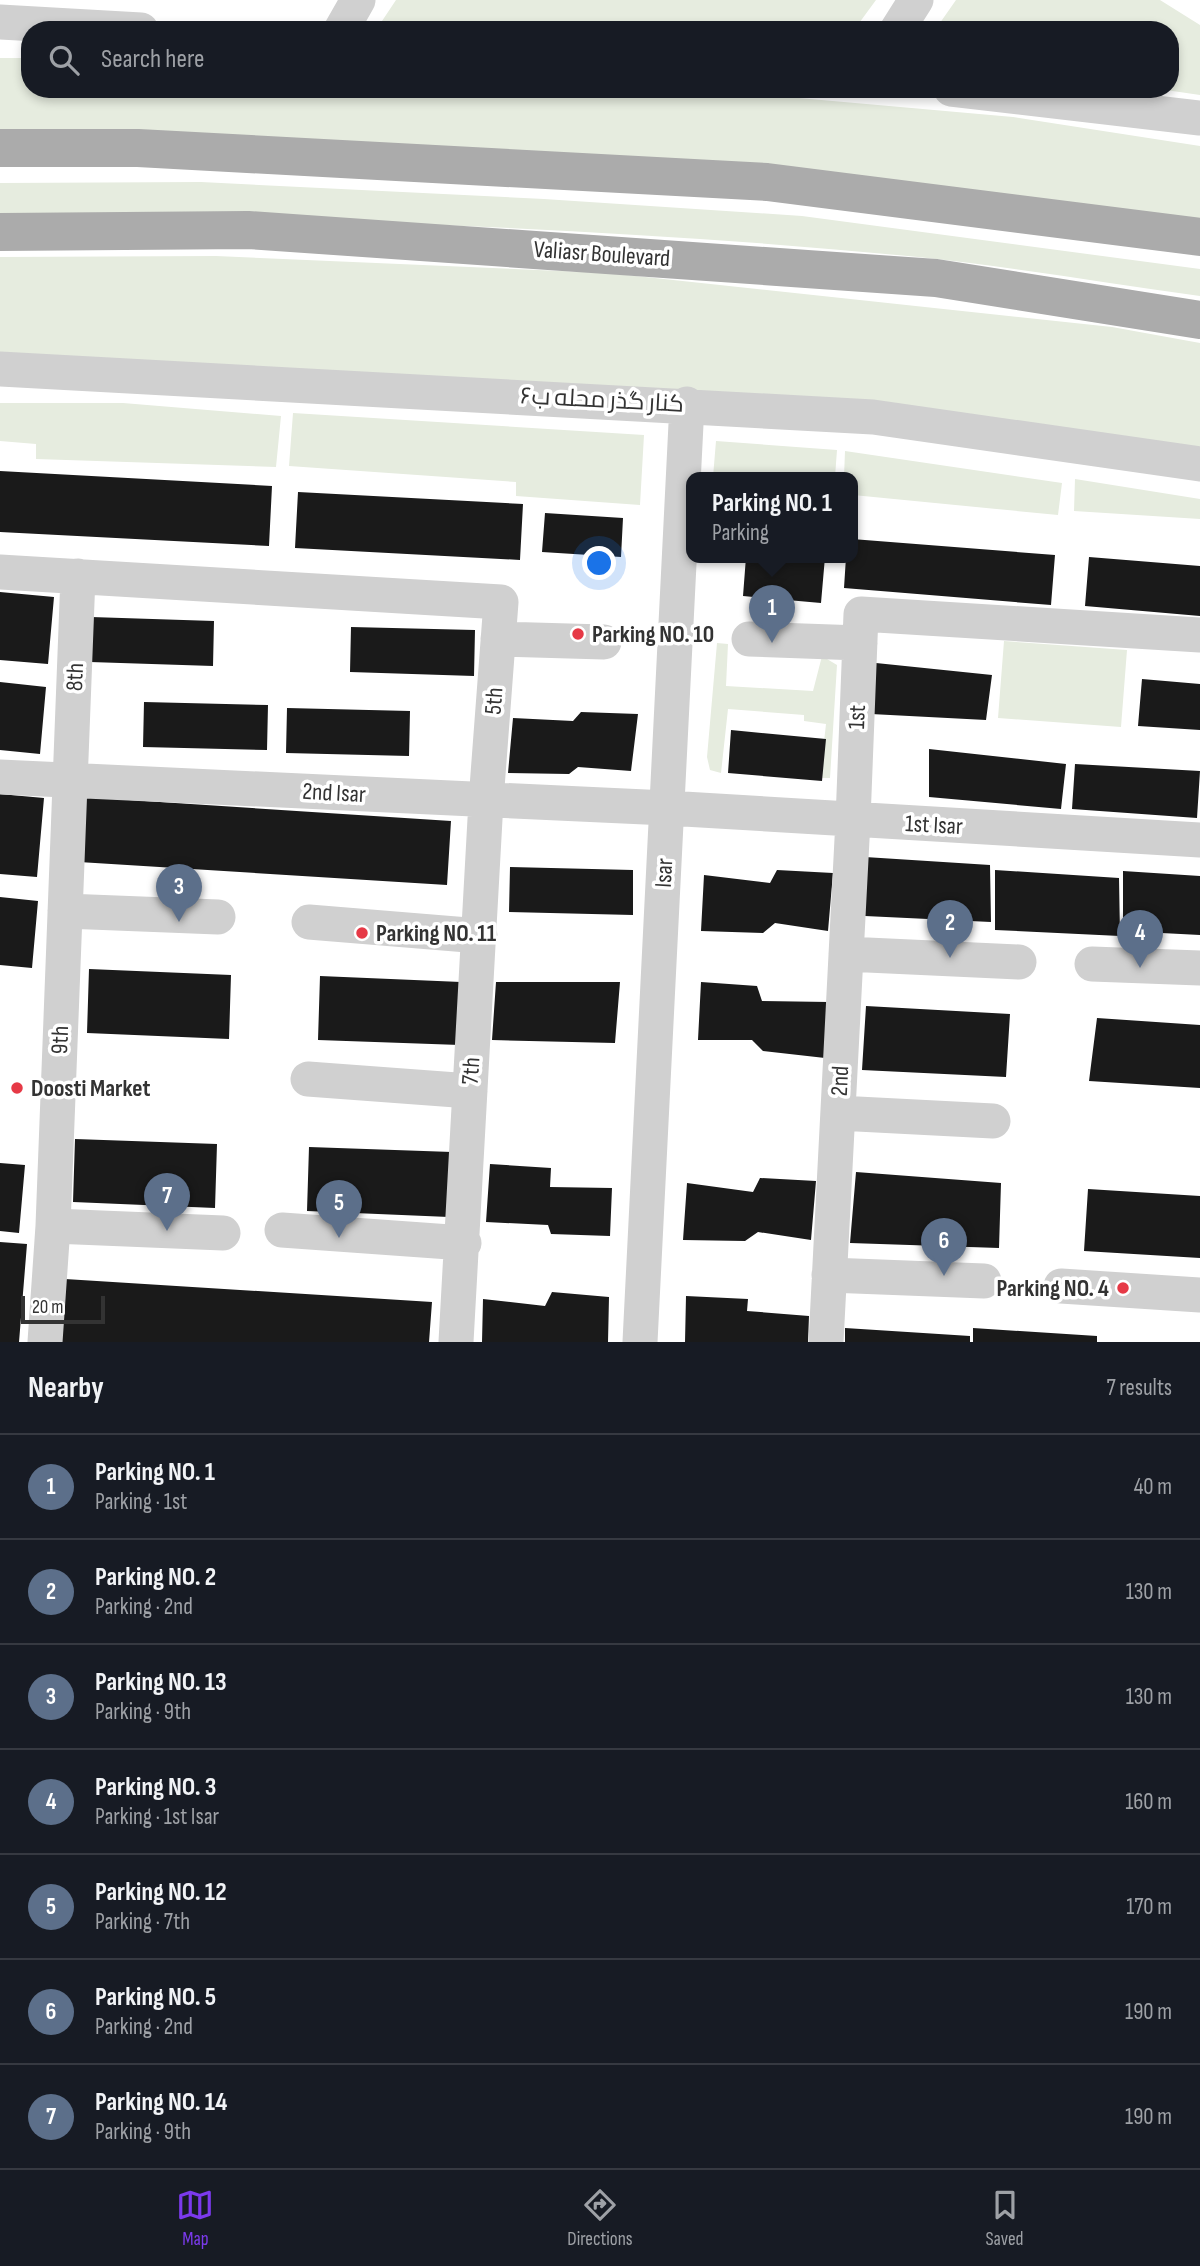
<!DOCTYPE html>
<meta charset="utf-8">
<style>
:root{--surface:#171b24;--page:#20242c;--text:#f1f3f6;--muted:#9ea1a6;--line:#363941;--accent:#7c3aed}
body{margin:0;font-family:"Sofia Sans Condensed",Cairo,sans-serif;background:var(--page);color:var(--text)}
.scale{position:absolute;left:21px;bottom:18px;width:84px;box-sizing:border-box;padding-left:7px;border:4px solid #333;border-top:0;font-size:19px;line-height:24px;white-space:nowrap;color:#333;-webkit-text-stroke:5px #fff;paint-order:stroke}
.you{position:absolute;left:600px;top:564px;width:24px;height:24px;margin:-18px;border:5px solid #fff;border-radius:50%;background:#1a73e8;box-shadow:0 0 0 10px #1a73e833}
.badge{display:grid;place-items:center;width:46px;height:46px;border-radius:50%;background:var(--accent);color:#fff;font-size:23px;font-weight:700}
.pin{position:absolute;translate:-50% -58px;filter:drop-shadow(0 2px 4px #0008)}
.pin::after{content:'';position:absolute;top:37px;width:24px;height:21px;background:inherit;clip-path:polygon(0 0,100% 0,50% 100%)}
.popup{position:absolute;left:686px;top:472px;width:172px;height:91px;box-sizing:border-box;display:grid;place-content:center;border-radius:14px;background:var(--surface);filter:drop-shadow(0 2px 5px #0005);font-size:23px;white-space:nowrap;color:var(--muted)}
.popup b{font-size:26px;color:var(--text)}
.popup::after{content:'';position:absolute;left:50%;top:100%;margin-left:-14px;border:14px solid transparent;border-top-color:var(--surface)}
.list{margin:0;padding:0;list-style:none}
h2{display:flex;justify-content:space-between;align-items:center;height:91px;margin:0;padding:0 28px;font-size:30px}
h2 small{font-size:23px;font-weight:400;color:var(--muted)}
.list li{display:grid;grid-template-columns:46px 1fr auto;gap:21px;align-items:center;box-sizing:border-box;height:105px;padding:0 28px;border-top:2px solid var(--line)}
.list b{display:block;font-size:26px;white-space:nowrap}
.list p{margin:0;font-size:23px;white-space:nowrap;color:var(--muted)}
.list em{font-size:23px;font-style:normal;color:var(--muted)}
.icon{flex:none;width:38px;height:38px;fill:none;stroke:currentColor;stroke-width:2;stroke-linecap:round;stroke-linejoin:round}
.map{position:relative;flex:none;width:1200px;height:1342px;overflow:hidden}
.search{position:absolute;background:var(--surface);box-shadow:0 4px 10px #0003;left:21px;right:21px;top:21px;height:77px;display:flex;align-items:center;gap:18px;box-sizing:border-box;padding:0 24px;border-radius:28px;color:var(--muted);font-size:26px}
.sheet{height:826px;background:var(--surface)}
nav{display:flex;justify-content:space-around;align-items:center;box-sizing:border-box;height:98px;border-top:2px solid var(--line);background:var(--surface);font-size:19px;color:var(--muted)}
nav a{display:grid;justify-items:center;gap:4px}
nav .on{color:var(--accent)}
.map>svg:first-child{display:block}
.green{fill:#e6ecdf}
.building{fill:#1a1a1a}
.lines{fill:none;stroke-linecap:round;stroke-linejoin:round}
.minor{stroke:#d0d0d0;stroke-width:35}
.major{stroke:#ababab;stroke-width:38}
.poi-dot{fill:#e63946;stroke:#fff;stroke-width:2.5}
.labels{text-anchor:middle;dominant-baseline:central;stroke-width:7;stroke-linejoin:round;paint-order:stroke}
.street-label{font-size:24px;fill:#333;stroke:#fff}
.poi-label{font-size:24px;font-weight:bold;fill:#333;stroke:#fff;text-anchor:start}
</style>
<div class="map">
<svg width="1200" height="1342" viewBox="0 0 1200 1342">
<rect width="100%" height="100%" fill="#fff"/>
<path class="green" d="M396,0H876L854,30H516L382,21Z
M956,0H1160L1200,25V95L1159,89H1170V30H935Z
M0,58H30V89H696L1013,117L1200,146V224L0,137Z
M201,182L544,199L802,216L1200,269V296C1106,283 1012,267 918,257C613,227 306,218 0,214V183Z
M216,256L608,273L1112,327L1200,343V452L0,358V257Z
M0,403H123L281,416L276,467L36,459V444L0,441Z
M293,413L644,435L640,505L516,496V482L289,466Z
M716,441L837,450L835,477H713Z
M845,451L1062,483L1058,515L853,495L852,477H844Z
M1075,479L1200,499V519L1074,511Z
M1004,641L1127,650L1121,727L998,718Z
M717,643L728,644L726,686L813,691L822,656L837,665L830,778H820L826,724L804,721V715L728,709L721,773L710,770L707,757Z"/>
<path class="building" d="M0,471L272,486L269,546L0,532Z
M298,492L523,504L520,560L295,548Z
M545,513L623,518L621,557L542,552Z
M852,539L1055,555L1051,605L844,588L846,557H852Z
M746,557H825L821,603L743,596Z
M1089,557L1200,566V616L1085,606Z
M0,592L54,597L48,664L0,660Z
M91,617L214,621L213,666L90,662Z
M351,627L475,630L474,676L350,672Z
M876,663L992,675L986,720L871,714Z
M1142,679L1200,684V730L1138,726Z
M0,682L46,687L40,754L0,750Z
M144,702L268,705L267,750L143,747Z
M287,708L410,711L409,756L286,753Z
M581,712L638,714L631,771L578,767L569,774L508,773L513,718L573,721Z
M731,730L826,739L822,781L728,773Z
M929,749L1066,764L1061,809L929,797Z
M1075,764L1200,771L1197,818L1072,809Z
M0,794L44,798L37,877L0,874Z
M83,797L451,821L447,885L79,862Z
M865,857L990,865L991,922L865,916Z
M510,867L633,870V915L509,912Z
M777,870L833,873L828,931L775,923L763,933L701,931L704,875L770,883Z
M995,870L1119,878L1120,936L995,930Z
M1123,871L1200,876V935L1123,931Z
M0,897L38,901L32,968L0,965Z
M89,969L231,975L229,1039L87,1033Z
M320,976L461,982L460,1045L318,1040Z
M496,982H620L615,1043L492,1040Z
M701,982L757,986L762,1001L829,1002L825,1058L763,1051L752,1040H698Z
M866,1006L1010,1014L1006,1077L862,1070Z
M1097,1018L1200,1025V1088L1089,1081Z
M75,1139L217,1144L215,1208L73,1202Z
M309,1147L452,1152L449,1217L307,1211Z
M0,1163L25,1165L19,1233L0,1231Z
M490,1164L551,1168L550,1187L612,1188L610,1236L551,1234L548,1225L486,1222Z
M856,1172L1001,1183L999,1248L850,1243Z
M760,1178L816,1181L811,1240L758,1232L745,1241L683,1240L687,1183L753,1192Z
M1088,1189L1200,1196V1258L1084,1251Z
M0,1242L27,1244L19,1342H0Z
M65,1279L432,1302L429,1342H60Z
M552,1292L609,1297L608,1342H482L483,1299L545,1306Z
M686,1296L748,1299L747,1311L809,1316L808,1342H685Z
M845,1328L970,1336V1342H845Z
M973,1328L1097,1336V1342H973Z"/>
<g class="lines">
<path class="minor" d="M0,22L141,30
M341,30L358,0
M897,30L916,0
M951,89L1200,118
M0,369L873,417L1200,464
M0,572L501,602L486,801L456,1342
M498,639L604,642
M749,639L860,643
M0,777L667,808L1200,840
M65,911L218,917
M309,922L480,936
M846,954L1019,962
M1092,964L1200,968
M308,1079L470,1091
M838,1113L993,1121
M53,1226L223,1233
M282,1230L464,1243
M829,1275L984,1281
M1061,1286L1200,1295
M45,1342L53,1226L78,576
M640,1342L687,404
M826,1342L853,820L861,614L1200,635"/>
<path class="major" d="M0,148H138L767,182L1200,237
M0,232L248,230L936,278L1200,320"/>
</g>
<g class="poi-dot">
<circle cx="578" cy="634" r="7"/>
<circle cx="362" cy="933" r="7"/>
<circle cx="17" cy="1088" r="7"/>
<circle cx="1123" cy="1288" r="7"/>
</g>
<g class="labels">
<g class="street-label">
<text transform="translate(602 254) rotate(4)">Valiasr Boulevard</text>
<text transform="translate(602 400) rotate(3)">کنار گذر محله ب۶</text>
<text transform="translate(75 677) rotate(-88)">8th</text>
<text transform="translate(494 701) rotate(-86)">5th</text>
<text transform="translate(857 717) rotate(-88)">1st</text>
<text transform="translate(334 793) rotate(3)">2nd Isar</text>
<text transform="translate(934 825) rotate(3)">1st Isar</text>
<text transform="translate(664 873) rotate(-87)">Isar</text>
<text transform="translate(60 1040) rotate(-88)">9th</text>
<text transform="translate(471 1071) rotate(-86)">7th</text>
<text transform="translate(840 1081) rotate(-87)">2nd</text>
</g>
<g class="poi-label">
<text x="592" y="634">Parking NO. 10</text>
<text x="376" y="933">Parking NO. 11</text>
<text x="31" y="1088">Doosti Market</text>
<text x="1109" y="1288" text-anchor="end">Parking NO. 4</text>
</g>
</g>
</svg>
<div class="scale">20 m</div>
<div class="you"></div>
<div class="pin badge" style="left:772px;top:643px;background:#5c6f8a">1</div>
<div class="popup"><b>Parking NO. 1</b>Parking</div>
<div class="pin badge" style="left:950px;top:958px;background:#5c6f8a">2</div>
<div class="pin badge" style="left:179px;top:922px;background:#5c6f8a">3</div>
<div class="pin badge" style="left:1140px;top:968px;background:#5c6f8a">4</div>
<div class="pin badge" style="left:339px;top:1238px;background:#5c6f8a">5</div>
<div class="pin badge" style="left:944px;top:1276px;background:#5c6f8a">6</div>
<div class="pin badge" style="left:167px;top:1231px;background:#5c6f8a">7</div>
<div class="search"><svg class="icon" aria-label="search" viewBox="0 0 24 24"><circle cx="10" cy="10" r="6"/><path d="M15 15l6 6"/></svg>Search here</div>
</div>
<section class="sheet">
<h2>Nearby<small>7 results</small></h2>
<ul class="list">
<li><span class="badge" style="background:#5c6f8a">1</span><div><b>Parking NO. 1</b><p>Parking · 1st</p></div><em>40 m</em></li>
<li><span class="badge" style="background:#5c6f8a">2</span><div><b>Parking NO. 2</b><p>Parking · 2nd</p></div><em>130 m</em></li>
<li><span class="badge" style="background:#5c6f8a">3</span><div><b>Parking NO. 13</b><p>Parking · 9th</p></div><em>130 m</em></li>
<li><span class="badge" style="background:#5c6f8a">4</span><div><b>Parking NO. 3</b><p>Parking · 1st Isar</p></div><em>160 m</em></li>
<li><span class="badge" style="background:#5c6f8a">5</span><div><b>Parking NO. 12</b><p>Parking · 7th</p></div><em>170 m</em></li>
<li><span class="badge" style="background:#5c6f8a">6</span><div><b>Parking NO. 5</b><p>Parking · 2nd</p></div><em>190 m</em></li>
<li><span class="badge" style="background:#5c6f8a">7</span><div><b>Parking NO. 14</b><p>Parking · 9th</p></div><em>190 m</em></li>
</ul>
</section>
<nav>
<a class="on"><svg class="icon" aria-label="map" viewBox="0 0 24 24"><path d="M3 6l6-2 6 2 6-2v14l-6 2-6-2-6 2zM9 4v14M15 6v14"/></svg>Map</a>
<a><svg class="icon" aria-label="directions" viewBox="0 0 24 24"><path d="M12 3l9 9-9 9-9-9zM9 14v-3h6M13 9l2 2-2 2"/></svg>Directions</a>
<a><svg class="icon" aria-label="saved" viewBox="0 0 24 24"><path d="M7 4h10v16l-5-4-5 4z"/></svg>Saved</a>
</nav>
